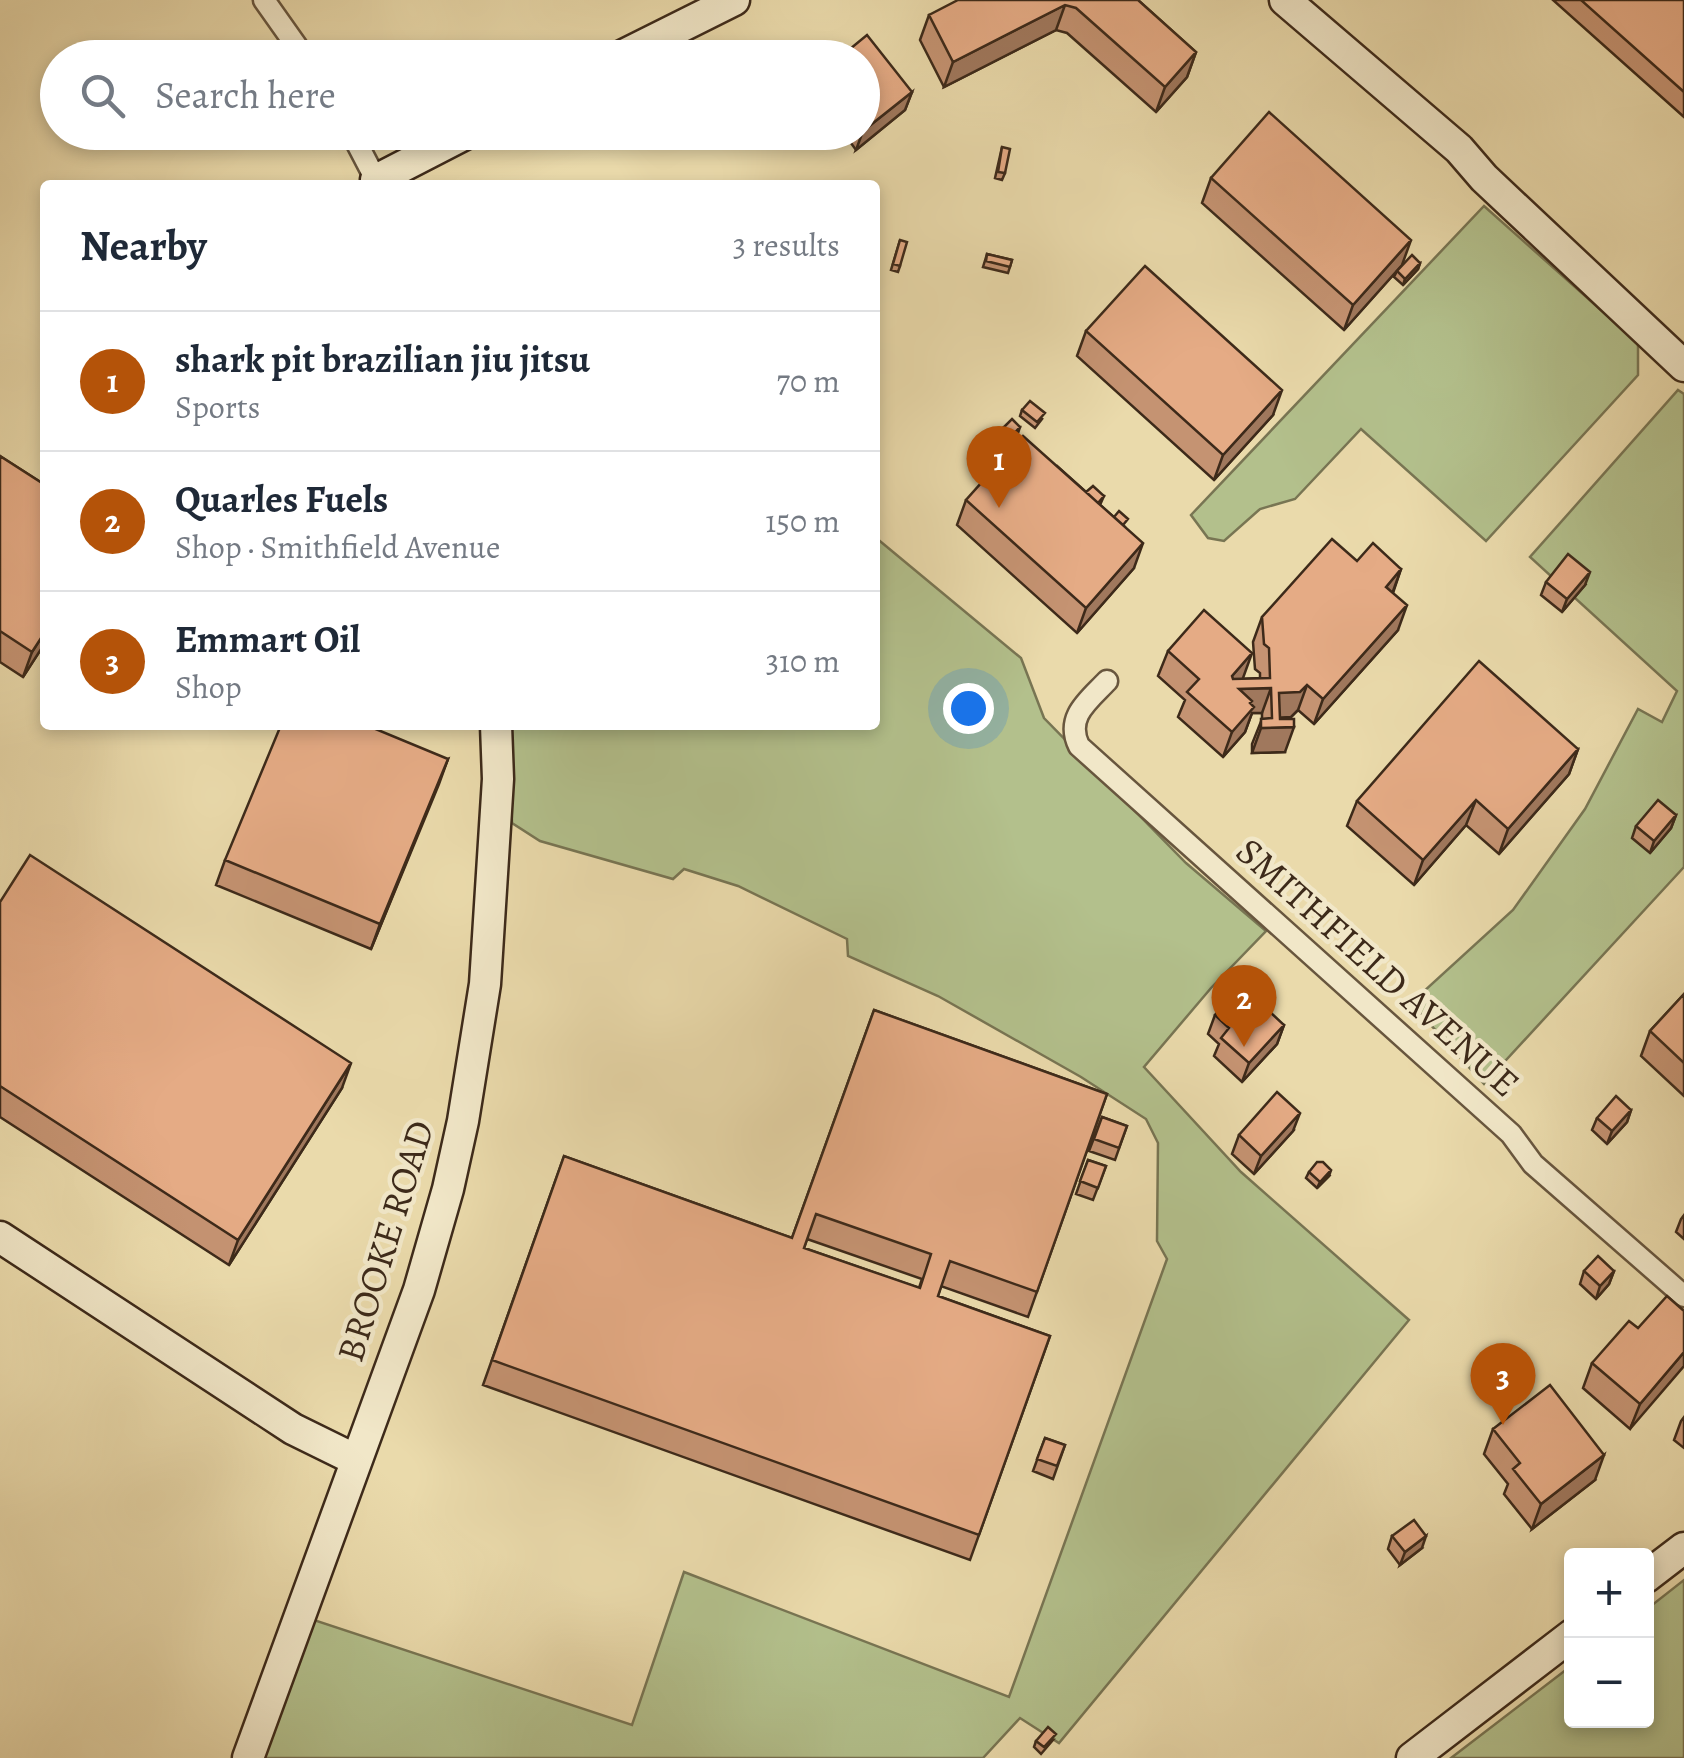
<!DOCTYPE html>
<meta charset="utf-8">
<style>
:root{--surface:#fff;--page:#f2f2f3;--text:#1f2937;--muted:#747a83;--line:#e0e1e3;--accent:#b45309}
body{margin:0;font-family:Alegreya,serif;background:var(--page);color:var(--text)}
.controls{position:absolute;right:30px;bottom:30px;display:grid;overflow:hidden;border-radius:10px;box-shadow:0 5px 15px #0003}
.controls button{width:90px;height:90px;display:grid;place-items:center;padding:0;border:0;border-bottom:2px solid var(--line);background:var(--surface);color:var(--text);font:50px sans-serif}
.you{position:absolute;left:968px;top:708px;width:35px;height:35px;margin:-25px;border:8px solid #fff;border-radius:50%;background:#1a73e8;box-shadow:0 0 0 15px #1a73e833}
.badge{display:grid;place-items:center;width:65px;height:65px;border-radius:50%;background:var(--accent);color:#fff;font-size:32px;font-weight:700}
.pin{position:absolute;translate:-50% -82px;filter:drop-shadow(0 2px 5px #0008)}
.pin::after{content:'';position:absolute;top:52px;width:35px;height:30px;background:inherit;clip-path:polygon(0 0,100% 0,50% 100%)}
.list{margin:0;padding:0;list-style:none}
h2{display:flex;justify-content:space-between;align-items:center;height:130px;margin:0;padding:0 40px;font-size:42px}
h2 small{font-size:32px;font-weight:400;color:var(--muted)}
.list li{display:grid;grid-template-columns:65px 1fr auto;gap:30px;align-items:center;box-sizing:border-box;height:140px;padding:0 40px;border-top:2px solid var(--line)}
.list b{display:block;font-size:38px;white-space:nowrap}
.list p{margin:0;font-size:32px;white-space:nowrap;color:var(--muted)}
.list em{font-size:32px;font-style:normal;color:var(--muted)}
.icon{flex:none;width:55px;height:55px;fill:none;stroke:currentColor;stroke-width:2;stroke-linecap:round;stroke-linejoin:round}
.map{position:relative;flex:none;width:1684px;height:1758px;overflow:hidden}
.search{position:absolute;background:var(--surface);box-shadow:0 5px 15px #0003;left:40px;top:40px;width:840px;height:110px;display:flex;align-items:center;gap:25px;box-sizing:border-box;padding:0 35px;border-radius:55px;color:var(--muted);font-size:38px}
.panel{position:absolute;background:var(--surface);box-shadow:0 5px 15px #0003;left:40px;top:180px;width:840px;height:550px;border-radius:10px}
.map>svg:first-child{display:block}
.green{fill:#b3c08c;stroke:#787553;stroke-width:2.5}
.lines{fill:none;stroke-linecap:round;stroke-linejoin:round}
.street-casing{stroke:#68563e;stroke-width:25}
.secondary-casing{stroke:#3d2a1a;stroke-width:35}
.street{stroke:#f1e7c8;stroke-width:20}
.secondary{stroke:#f1e7c8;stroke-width:30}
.wall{fill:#c59372;stroke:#3d2a1a;stroke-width:2.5;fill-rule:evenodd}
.shaded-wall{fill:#a0785d;stroke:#3d2a1a;stroke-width:2.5}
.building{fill:#e5ab85;stroke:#3d2a1a;stroke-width:2.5;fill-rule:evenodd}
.labels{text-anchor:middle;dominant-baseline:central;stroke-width:9;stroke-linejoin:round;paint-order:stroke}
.street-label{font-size:38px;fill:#3d2a1a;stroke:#f1e7c8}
</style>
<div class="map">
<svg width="1684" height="1758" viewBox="0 0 1684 1758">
<rect width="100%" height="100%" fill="#eadaab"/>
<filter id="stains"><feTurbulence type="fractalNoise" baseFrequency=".002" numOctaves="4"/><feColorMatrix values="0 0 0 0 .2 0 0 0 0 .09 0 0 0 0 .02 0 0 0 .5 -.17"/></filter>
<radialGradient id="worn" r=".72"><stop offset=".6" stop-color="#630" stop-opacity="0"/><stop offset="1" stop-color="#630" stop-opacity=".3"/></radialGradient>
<path class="green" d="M1484,206L1638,343V375L1486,541L1361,429L1295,499L1260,509L1224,541L1208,538L1191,515Z
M1678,390L1684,394V867L1484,1084L1411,1003L1513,910L1585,809L1638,709L1662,722L1677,691L1530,557Z
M875,537L1021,658L1044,718L1186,863L1266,931L1211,988L1144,1067L1241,1172L1409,1320L1059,1743L1020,1718L983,1758H262L311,1619L632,1725L684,1572L1009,1697L1167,1259L1157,1241L1158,1143L1146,1119L1081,1077L938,996L848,956L847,939L738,886L684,869L673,879L540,841L512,823L509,725H875Z
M1684,1580V1758H1451L1571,1666L1572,1720H1646L1647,1609Z"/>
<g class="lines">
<g class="street-casing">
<path id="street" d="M264,0L305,58
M351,132L376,180
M1107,681C1088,701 1065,717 1079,746L1511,1134L1533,1164L1684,1296"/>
</g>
<g class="secondary-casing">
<path id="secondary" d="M1285,0L1459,149L1484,178L1684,366
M618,58L734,0
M379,185L376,180L469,132
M0,1237L293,1429L356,1460
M1646,1577L1684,1548
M248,1758L419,1290L448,1189L463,1121L485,984L498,779L496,725
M1412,1758L1572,1635"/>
</g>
<use href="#street" class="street"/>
<use href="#secondary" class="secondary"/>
</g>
<path class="wall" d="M1138,0L1196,52L1187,77L1156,112L1067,33L1056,30L944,87L920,40L929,15Z
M1553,0H1684V117Z
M862,58L912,92L905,110L856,150L843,132H862Z
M1002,147L1005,173L1002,180L995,178Z
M1211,178L1402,265L1344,330L1202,203Z
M900,240V266L898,272L891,270Z
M987,254L1012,260L1008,273L983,267Z
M1420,263L1418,269L1403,285L1394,277L1397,271Z
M1086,331L1273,415L1214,480L1077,356Z
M1022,410L1042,419L1035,428L1020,416Z
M1020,427L1018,433L1009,442L1001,434L1003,428Z
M0,456L45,485V643L23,677L0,662Z
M1057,466L1086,492L1104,496L1100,505L1125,527L1134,568L1077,633L957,525L966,500Z
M1357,561L1401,569L1393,593L1398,630L1314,724L1298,710L1291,717L1280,718L1285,752L1252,753V744L1262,719V713H1252L1245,732L1223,757L1178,717L1185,700L1158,676L1168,651L1243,679L1260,678V673L1255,669L1253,642L1262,617Z
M1546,582L1585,585L1562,612L1541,595Z
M1578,749L1569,774L1499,854L1466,825L1414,885L1347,826L1357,801Z
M448,759L371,949L216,885L225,860Z
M1676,815L1671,828L1650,853L1632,838L1636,826Z
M0,902L342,1088L229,1265L0,1117Z
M1684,994V1096L1641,1056L1650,1031Z
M1247,1008L1284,1025L1277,1044L1242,1082L1214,1056L1219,1044L1208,1034L1215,1015Z
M874,1010L1107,1094L1028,1317L941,1286L938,1296L1050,1336L970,1560L483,1385L564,1156L792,1238ZM807,1239L922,1279L919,1288L804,1248Z
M1631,1110L1627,1122L1607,1144L1592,1130L1597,1118Z
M1102,1117L1127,1126L1115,1160L1089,1151Z
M1293,1131L1254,1174L1232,1154L1239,1135Z
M1088,1160L1106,1166L1093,1200L1076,1194Z
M1309,1172L1329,1176L1317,1188L1306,1178Z
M1684,1215V1239L1676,1232L1681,1219Z
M1584,1271H1614L1609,1284L1596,1299L1580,1284Z
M1684,1311L1630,1429L1583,1388L1592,1363L1638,1328Z
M1684,1417V1448L1674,1440L1681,1421Z
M1493,1429L1595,1480L1532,1529L1504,1494L1508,1484L1484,1454Z
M1045,1438L1065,1445L1053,1479L1033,1471Z
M1392,1536L1422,1548L1400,1565L1388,1549Z
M1053,1740L1041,1754L1034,1747L1036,1741Z"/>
<path class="shaded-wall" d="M1065,5L1056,30L944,87L953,62Z
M1196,52L1187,77L1156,112L1165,87Z
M912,92L905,110L856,150L863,131Z
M1411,240L1402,265L1344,330L1353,305Z
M1420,263L1418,269L1403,285L1405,279Z
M1282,390L1273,415L1214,480L1223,455Z
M1143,543L1134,568L1077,633L1086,608Z
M1401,569L1392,594L1386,587Z
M1590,572L1585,585L1562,612L1567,599Z
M1407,605L1398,630L1314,724L1323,699Z
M45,632V643L23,677L32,652Z
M1252,653L1243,678L1223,701L1232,676Z
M1307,685L1298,710L1291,717L1272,718L1279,693Z
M1271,688L1262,713H1252L1245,732L1223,757L1232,732L1239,689Z
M1294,727L1285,752L1252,753L1261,728Z
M1578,749L1569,774L1499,854L1508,829Z
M448,759L439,784L371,949L380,924Z
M1476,800L1466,825L1414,885L1423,860Z
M1676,815L1671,828L1650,853L1654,841Z
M1284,1025L1277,1044L1242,1082L1249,1063Z
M351,1063L342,1088L229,1265L238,1240Z
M1631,1110L1627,1122L1607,1144L1612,1131Z
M1300,1113L1293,1131L1254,1174L1261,1156Z
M1331,1170L1329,1176L1317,1188L1320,1182Z
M1614,1271L1609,1284L1596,1299L1600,1286Z
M1684,1352V1366L1630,1429L1640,1404Z
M1604,1455L1595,1480L1532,1529L1541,1504Z
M1426,1536L1422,1548L1400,1565L1405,1552Z"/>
<path class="building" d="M958,0H1138L1196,52L1165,87L1076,8L1065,5L953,62L929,15Z
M1581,0H1684V92Z
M867,35L912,92L863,131L862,58H839Z
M1269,112L1411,240L1353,305L1211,178Z
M1002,147L1010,149L1005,173L998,172Z
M900,240L907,242L900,266L893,264Z
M987,254L1012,260L1010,267L986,261Z
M1412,255L1420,263L1405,279L1397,271Z
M1145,266L1282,390L1223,455L1086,331Z
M1030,401L1045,413L1037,422L1022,410Z
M1012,419L1020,427L1012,436L1003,428Z
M1023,436L1143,543L1086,608L966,500Z
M0,456L45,485V632L32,652L0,631Z
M1093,486L1104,496L1098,503L1086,492Z
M1119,511L1128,519L1123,525L1114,517Z
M1332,539L1357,561L1373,543L1401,569L1386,587L1407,605L1323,699L1307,685L1300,692L1279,693L1280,719H1294V727L1261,728V719L1272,718L1271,688L1239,689L1252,701L1250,703L1254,707L1232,732L1187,692L1199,679L1168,651L1204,610L1252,653L1232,676L1233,679L1270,678L1269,648L1264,644L1262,617Z
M1568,554L1590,572L1567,599L1546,582Z
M1479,661L1578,749L1508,829L1476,800L1423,860L1357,801Z
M281,725H366L448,759L380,924L225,860Z
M1658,800L1676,815L1654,841L1636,826Z
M30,855L351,1063L238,1240L0,1086V902Z
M1684,994V1063L1650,1031Z
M1232,996L1247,1008L1256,999L1284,1025L1249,1063L1221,1038L1229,1028L1215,1015Z
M874,1010L1107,1094L1037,1292L950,1261L938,1296L1050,1336L979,1535L492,1360L564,1156L792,1238ZM816,1214L931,1254L920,1288L804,1248Z
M1277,1092L1300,1113L1261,1156L1239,1135Z
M1616,1096L1631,1110L1612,1131L1597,1118Z
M1102,1117L1127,1126L1119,1148L1094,1139Z
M1088,1160L1106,1166L1098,1188L1080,1181Z
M1317,1162H1323L1331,1170L1320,1182L1309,1172Z
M1598,1256L1614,1271L1600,1286L1584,1271Z
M1667,1296L1684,1311V1352L1640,1404L1592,1363L1629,1321L1638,1328Z
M1550,1385L1604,1455L1541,1504L1513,1469L1520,1463L1493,1429Z
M1045,1438L1065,1445L1057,1466L1037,1459Z
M1414,1520L1426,1536L1405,1552L1392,1536Z
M1048,1727L1056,1734L1044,1747L1036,1741Z"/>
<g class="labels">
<g class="street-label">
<text transform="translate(1378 967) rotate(42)">SMITHFIELD AVENUE</text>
<text transform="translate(385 1241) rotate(-73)">BROOKE ROAD</text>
</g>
</g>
<rect width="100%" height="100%" filter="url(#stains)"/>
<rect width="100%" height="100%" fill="url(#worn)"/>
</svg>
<div class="controls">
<button>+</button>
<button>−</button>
</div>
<div class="you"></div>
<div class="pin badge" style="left:999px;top:508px">1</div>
<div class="pin badge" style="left:1244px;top:1047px">2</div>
<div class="pin badge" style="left:1503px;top:1425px">3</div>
<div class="search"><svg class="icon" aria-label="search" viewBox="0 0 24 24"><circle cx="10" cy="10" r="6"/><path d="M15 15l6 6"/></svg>Search here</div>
<section class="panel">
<h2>Nearby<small>3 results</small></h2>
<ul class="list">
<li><span class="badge">1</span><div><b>shark pit brazilian jiu jitsu</b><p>Sports</p></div><em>70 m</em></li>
<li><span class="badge">2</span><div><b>Quarles Fuels</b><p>Shop · Smithfield Avenue</p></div><em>150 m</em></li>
<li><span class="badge">3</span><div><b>Emmart Oil</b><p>Shop</p></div><em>310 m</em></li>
</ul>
</section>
</div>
